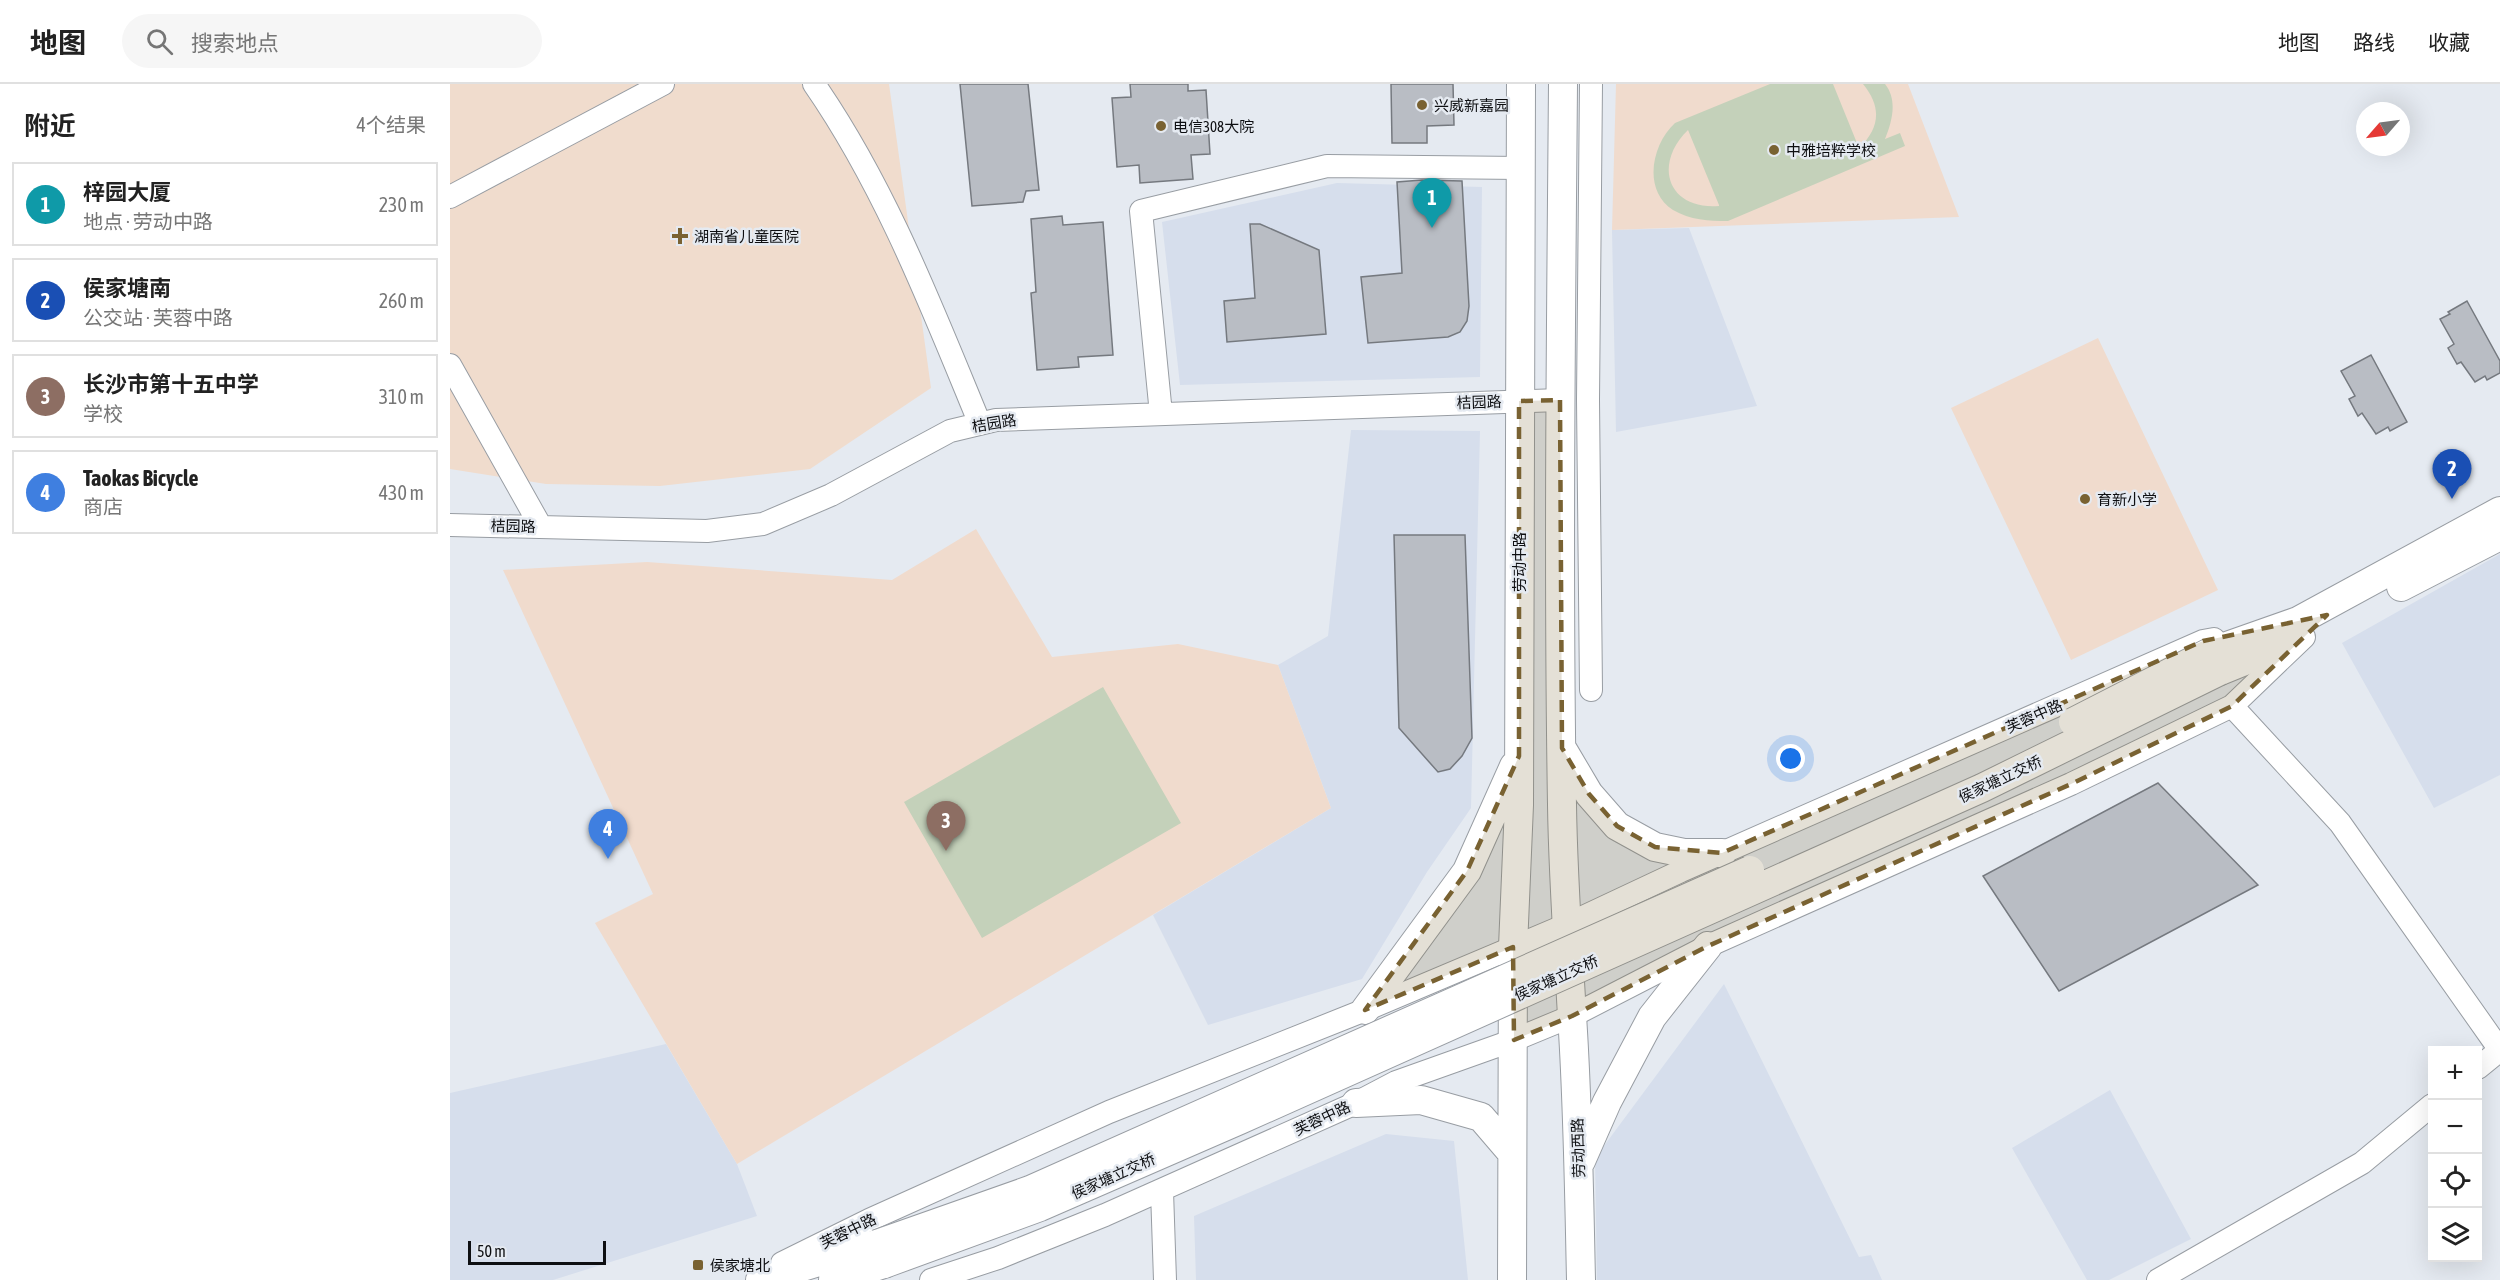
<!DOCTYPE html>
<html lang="zh">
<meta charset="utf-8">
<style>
:root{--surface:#fff;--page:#f6f6f6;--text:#222;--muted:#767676;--line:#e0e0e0;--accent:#0b8043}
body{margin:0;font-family:"Asap Condensed","Noto Sans SC",sans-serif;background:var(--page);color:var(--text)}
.controls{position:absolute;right:18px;bottom:18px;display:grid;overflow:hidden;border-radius:0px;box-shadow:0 6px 24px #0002}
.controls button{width:54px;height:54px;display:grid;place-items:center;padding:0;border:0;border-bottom:2px solid var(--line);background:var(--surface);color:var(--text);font:30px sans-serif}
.compass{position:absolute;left:1906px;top:18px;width:54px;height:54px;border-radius:50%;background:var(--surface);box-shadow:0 6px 24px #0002;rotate:242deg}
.scale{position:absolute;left:18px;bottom:15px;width:138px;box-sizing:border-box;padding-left:6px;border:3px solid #0e0f12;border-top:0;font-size:16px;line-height:21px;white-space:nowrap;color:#0e0f12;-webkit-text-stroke:4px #e5eaf1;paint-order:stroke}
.you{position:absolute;left:1341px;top:675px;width:21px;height:21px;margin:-15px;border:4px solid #fff;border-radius:50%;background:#1a73e8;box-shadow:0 0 0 9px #1a73e833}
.badge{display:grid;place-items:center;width:39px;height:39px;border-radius:50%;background:var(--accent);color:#fff;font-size:20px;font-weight:700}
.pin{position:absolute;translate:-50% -50px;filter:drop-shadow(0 2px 3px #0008)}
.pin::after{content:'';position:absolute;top:32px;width:21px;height:18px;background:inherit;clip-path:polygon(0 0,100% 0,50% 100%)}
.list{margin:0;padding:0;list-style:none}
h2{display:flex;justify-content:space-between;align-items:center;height:78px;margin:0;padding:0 24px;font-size:26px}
h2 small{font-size:20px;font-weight:400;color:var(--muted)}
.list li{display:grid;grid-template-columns:39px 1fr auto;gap:18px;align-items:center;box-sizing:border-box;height:84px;margin:0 12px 12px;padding:0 12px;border:2px solid var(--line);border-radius:0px}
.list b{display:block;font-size:22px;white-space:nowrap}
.list p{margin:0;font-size:20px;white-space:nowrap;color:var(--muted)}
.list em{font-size:20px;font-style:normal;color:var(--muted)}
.icon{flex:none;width:33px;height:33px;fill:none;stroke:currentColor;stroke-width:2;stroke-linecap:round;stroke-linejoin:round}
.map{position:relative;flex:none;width:2050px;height:1196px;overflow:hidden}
header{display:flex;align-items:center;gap:36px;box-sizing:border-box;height:84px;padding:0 30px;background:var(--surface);border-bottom:2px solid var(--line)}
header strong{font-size:28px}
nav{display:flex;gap:33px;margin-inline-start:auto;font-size:21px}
.search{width:420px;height:54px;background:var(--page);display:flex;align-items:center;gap:15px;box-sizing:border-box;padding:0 21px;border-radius:33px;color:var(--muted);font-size:22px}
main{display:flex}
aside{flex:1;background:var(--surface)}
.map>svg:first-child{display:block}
.built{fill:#d6deec}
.education{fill:#f0dbcd}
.medical{fill:#f0dccd}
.green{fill:#c4d1ba;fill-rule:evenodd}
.building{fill:#b9bdc4;stroke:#75797f;stroke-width:1.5}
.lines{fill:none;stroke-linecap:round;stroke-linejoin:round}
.minor-casing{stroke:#989da3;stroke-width:24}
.major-casing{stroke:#989da3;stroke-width:30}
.minor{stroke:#fff;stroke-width:22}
.major{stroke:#fff;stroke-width:28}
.major-bridge-casing{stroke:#989da3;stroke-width:30;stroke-linecap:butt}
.major-bridge{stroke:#fff;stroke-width:28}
.marked{fill:#796232;fill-opacity:0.2;stroke:#796232;stroke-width:4.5;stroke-dasharray:12 8;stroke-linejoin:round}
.poi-dot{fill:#796232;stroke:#e5eaf1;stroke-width:2}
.labels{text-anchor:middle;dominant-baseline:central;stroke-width:5;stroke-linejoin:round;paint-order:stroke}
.poi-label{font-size:15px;fill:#0e0f12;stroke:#e5eaf1;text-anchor:start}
.street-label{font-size:15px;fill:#0e0f12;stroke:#e5eaf1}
</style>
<header>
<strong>地图</strong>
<div class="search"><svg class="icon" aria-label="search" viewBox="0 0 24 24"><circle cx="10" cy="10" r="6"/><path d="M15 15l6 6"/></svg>搜索地点</div>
<nav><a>地图</a><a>路线</a><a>收藏</a></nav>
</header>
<main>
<aside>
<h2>附近<small>4个结果</small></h2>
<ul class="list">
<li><span class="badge" style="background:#0f9aa8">1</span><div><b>梓园大厦</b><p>地点 · 劳动中路</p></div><em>230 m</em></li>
<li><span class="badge" style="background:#1a4fb4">2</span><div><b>侯家塘南</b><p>公交站 · 芙蓉中路</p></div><em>260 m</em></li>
<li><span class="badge" style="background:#8d6e63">3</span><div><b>长沙市第十五中学</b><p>学校</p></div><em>310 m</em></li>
<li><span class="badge" style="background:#3f7fe0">4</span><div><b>Taokas Bicycle</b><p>商店</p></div><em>430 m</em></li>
</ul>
</aside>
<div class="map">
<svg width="2050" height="1196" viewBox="0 0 2050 1196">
<rect width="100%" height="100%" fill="#e5eaf1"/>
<path class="built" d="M887,99L1032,103L1030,293L730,301L712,138Z
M1239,144L1307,322L1166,348L1162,146Z
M901,346L1030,347L1021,724L977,788L912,895L758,941L703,831L881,724L828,581L878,552Z
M2050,470V691L1984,724L1892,559Z
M1274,900L1409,1173L1421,1171L1432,1196H1147L1145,1074Z
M216,960L287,1080L307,1132L103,1196H0V1009Z
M1660,1006L1741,1155L1659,1196H1637L1562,1064Z
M936,1050L1004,1057L1018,1196H746L744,1132Z"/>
<path class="education" d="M1166,0H1458L1509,133L1162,146Z
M1648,254L1768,506L1621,576L1501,324Z
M526,445L602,573L728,560L828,581L881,724L287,1080L145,839L203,810L53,486L197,478L442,496Z"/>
<path class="medical" d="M0,0H439L481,304L360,385L210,402L96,400L0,385Z"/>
<path class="green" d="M1320,0H1383L1409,64C1430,44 1432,23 1413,0H1435C1448,16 1442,38 1435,55L1450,49L1455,62L1278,137C1259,137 1240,136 1223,126C1192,106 1202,60 1225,39ZM1238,46L1269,121V122C1217,126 1203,80 1238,46Z
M653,603L731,739L532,854L454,718Z"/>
<path class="building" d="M510,0H578L589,106L576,107L573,118L522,122Z
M680,0H738V7L756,6L760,70L741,71L743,95L690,99L689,81L667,83L662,14L681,13Z
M941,0H1003L1004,41L977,42V59H942Z
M972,96L1012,97L1019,222L1017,237L1010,248L998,253L918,259L911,193L952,189L947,98Z
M612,132L613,141L653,138L663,271L628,273L629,283L587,286L581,209L586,208L581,135Z
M800,140H810L869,166L876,250L777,258L774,217L805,214Z
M2017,217L2050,277V289L2037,296L2035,292L2025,298L2011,278L2007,280L1998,264L2004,260L1990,235L2000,230L1998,228Z
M1921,271L1957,338L1940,347L1938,343L1926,350L1912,329L1908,332L1899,315L1905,312L1891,287Z
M944,451H1015L1022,654L1012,672L1000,685L988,688L949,644Z
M1708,699L1808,801L1609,907L1533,792Z"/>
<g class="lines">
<g class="minor-casing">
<path id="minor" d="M364,0C436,104 482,224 530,340
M1141,0L1138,316L1141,606
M0,113L213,0
M0,281L91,443
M711,330L691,127L877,82L1071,84
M0,441L257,447L313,440L381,411L500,347L546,336L1110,316
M1782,622L1890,739L2050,966
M2028,984L2050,966
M712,1107L715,1196
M332,1179L419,1136L659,1028L915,926L1116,841L1231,787L1753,557L1764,555
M481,1196L548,1174L655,1131L906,1019L946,998L1064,956L1122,932L1258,862L1621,700L1782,622L1854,553
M1708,1196L1912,1079L1982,1021"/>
</g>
<g class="major-casing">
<path id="major" d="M1113,0C1111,240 1108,481 1112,721C1113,792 1118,861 1122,932C1128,1020 1129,1108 1131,1196
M1951,503L2050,452
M1760,568L1848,537L2050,427
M1770,587L1829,563
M1113,666L1139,710L1167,742L1205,763L1234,769H1272
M915,926L1017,787L1064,682
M906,1019L971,1016L1031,1033L1061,1068
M1131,1077L1157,1018L1202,933L1258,862
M310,1196L427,1160
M383,1196L434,1180
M1062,1196L1063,863L1069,721L1071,0"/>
</g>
<use href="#minor" class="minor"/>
<use href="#major" class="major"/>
<g class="major-bridge-casing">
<path id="major-bridge" d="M1623,638L1760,568
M427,1160L580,1106L1300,786
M434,1180L590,1123L790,1036L1532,704L1770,587"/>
</g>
<use href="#major-bridge" class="major-bridge"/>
</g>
<path class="marked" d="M1110,316L1112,664L1139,710L1167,742L1205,763L1272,769L1753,557L1877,531L1782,622L1621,700L1258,862L1122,932L1064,956L1063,863L915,926L1017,787L1069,672V317Z"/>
<g class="poi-dot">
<circle cx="972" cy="21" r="6"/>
<circle cx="711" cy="42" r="6"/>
<circle cx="1324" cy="66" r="6"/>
<path d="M227 143h6v6h6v6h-6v6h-6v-6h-6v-6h6z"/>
<circle cx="1635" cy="415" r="6"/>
<rect x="242" y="1175" width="12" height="12" rx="3"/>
</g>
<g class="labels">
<g class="poi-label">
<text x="984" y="21">兴威新嘉园</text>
<text x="723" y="42">电信308大院</text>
<text x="1336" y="66">中雅培粹学校</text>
<text x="244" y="152">湖南省儿童医院</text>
<text x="1647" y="415">育新小学</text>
<text x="260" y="1181">侯家塘北</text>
</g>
<g class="street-label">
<text transform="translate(1029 318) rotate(-2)">桔园路</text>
<text transform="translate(544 339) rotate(-9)">桔园路</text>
<text transform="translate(63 442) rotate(1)">桔园路</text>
<text transform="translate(1069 478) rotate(-90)">劳动中路</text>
<text transform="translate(1584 632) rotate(-24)">芙蓉中路</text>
<text transform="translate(1550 695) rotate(-25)">侯家塘立交桥</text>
<text transform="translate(1106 894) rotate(-24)">侯家塘立交桥</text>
<text transform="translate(872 1034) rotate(-25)">芙蓉中路</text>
<text transform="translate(1128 1064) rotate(-92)">劳动西路</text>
<text transform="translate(663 1092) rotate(-24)">侯家塘立交桥</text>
<text transform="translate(398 1147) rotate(-26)">芙蓉中路</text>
</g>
</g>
</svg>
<div class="controls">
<button>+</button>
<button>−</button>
<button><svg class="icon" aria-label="locate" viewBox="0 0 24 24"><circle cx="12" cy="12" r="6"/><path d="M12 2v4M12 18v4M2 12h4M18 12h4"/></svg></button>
<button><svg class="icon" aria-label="layers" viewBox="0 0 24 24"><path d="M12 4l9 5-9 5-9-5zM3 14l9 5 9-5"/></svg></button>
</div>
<svg class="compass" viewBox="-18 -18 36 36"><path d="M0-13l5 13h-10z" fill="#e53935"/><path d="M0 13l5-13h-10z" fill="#767676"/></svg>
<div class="scale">50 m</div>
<div class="you"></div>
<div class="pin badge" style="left:982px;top:144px;background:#0f9aa8">1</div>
<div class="pin badge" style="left:2002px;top:415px;background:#1a4fb4">2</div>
<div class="pin badge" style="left:496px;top:767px;background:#8d6e63">3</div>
<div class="pin badge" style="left:158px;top:775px;background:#3f7fe0">4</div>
</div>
</main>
